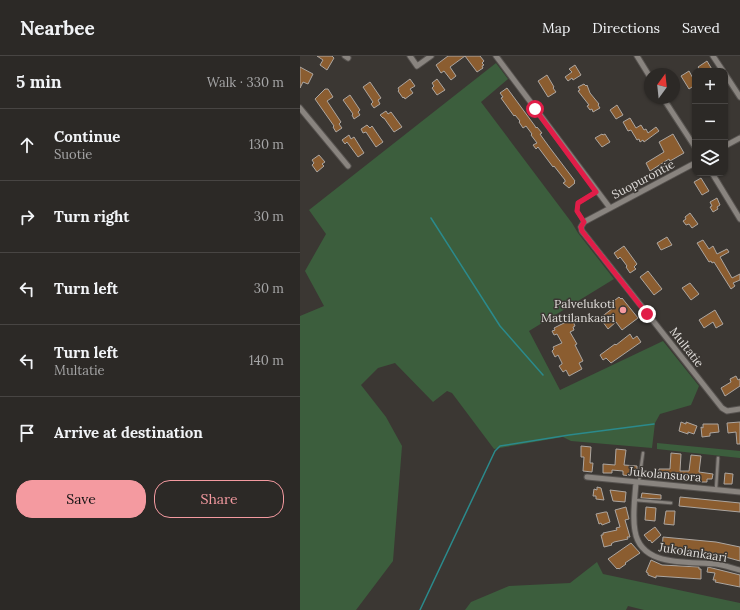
<!DOCTYPE html>
<meta charset="utf-8">
<style>
:root{--surface:#2c2926;--page:#34312e;--text:#f1f3f6;--muted:#a6a6a7;--line:#484543;--accent:#f49aa0}
body{margin:0;font-family:Lora,serif;background:var(--page);color:var(--text)}
.controls{position:absolute;right:12px;top:12px;display:grid;overflow:hidden;border-radius:8px;box-shadow:0 1px 3px #0004}
.controls button{width:36px;height:36px;display:grid;place-items:center;padding:0;border:0;border-bottom:1px solid var(--line);background:var(--surface);color:var(--text);font:20px sans-serif}
.compass{position:absolute;left:344px;top:12px;width:36px;height:36px;border-radius:50%;background:var(--surface);box-shadow:0 1px 3px #0004;rotate:15deg}
.stop{position:absolute;width:12px;height:12px;margin:-9px;border:3px solid #e11d48;border-radius:50%;background:#fff}
.stop.end{background:#e11d48;border-color:#fff;box-shadow:0 1px 4px #0008}
.list{margin:0;padding:0;list-style:none}
h2{display:flex;justify-content:space-between;align-items:center;height:52px;margin:0;padding:0 16px;font-size:17px}
h2 small{font-size:13px;font-weight:400;color:var(--muted)}
.list li{display:grid;grid-template-columns:26px 1fr auto;gap:12px;align-items:center;box-sizing:border-box;height:72px;padding:0 16px;border-top:1px solid var(--line)}
.list b{display:block;font-size:15px;white-space:nowrap}
.list p{margin:0;font-size:13px;white-space:nowrap;color:var(--muted)}
.list em{font-size:13px;font-style:normal;color:var(--muted)}
.actions{display:flex;gap:8px;padding:12px 16px}
.actions a{flex:1;padding:9px 0;border:1px solid var(--accent);border-radius:16px;text-align:center;font-size:14px;color:var(--accent)}
.actions .main{background:var(--accent);color:#111}
.icon{flex:none;width:22px;height:22px;fill:none;stroke:currentColor;stroke-width:2;stroke-linecap:round;stroke-linejoin:round}
.map{position:relative;flex:none;width:440px;height:554px;overflow:hidden}
header{display:flex;align-items:center;gap:24px;box-sizing:border-box;height:56px;padding:0 20px;background:var(--surface);border-bottom:1px solid var(--line)}
header strong{font-size:19px}
nav{display:flex;gap:22px;margin-inline-start:auto;font-size:14px}
main{display:flex}
aside{flex:1;background:var(--surface)}
.map>svg:first-child{display:block}
.green{fill:#3c5e3d}
.lines{fill:none;stroke-linecap:round;stroke-linejoin:round}
.stream{stroke:#2b8a8c;stroke-width:1.5}
.building{fill:#8b5d30;stroke:#aca6a1}
.lane-casing{stroke:#575350;stroke-width:4.5}
.street-casing{stroke:#575350;stroke-width:7}
.lane{stroke:#89847f;stroke-width:2.5}
.street{stroke:#89847f;stroke-width:5}
.route{stroke:#e11d48;stroke-width:5}
.poi-dot{fill:#f49aa0;stroke:#3b3733;stroke-width:1.5}
.labels{text-anchor:middle;dominant-baseline:central;stroke-width:3;stroke-linejoin:round;paint-order:stroke}
.street-label{font-size:12px;fill:#dfdcd9;stroke:#3b3733}
.poi-label{font-size:12px;fill:#dfdcd9;stroke:#3b3733;text-anchor:end}
</style>
<header>
<strong>Nearbee</strong>
<nav><a>Map</a><a>Directions</a><a>Saved</a></nav>
</header>
<main>
<aside>
<h2>5 min<small>Walk · 330 m</small></h2>
<ul class="list">
<li><svg class="icon" aria-label="ahead" viewBox="0 0 24 24"><path d="M12 20V5M6 11l6-6 6 6"/></svg><div><b>Continue</b><p>Suotie</p></div><em>130 m</em></li>
<li><svg class="icon" aria-label="right" viewBox="0 0 24 24"><path d="M7 20v-9h11M14 6l5 5-5 5"/></svg><div><b>Turn right</b></div><em>30 m</em></li>
<li><svg class="icon" aria-label="left" viewBox="0 0 24 24"><path d="M17 20v-9H6M10 6l-5 5 5 5"/></svg><div><b>Turn left</b></div><em>30 m</em></li>
<li><svg class="icon" aria-label="left" viewBox="0 0 24 24"><path d="M17 20v-9H6M10 6l-5 5 5 5"/></svg><div><b>Turn left</b><p>Multatie</p></div><em>140 m</em></li>
<li><svg class="icon" aria-label="arrive" viewBox="0 0 24 24"><path d="M6 21V4h12l-3 4 3 4H6"/></svg><div><b>Arrive at destination</b></div></li>
</ul>
<div class="actions"><a class="main">Save</a><a>Share</a></div>
</aside>
<div class="map">
<svg width="440" height="554" viewBox="0 0 440 554">
<rect width="100%" height="100%" fill="#3b3733"/>
<path class="green" d="M196,7L208,23L181,46L272,167L278,177L314,223L229,275L260,334L363,285L399,330L391,349L360,358L355,367L352,392L271,385L263,381L194,393L152,337L147,335L133,346L95,307L78,312L61,329L86,361L102,390L93,505L56,554H0V260L24,250L5,215L26,178L9,154Z
M357,387L440,395V402L357,393Z
M297,506L303,518L440,547V554H344L328,550L326,554H165L171,546L209,530L270,527Z"/>
<g class="lines">
<path class="stream" d="M131,162L200,270L243,319
M120,554L195,395L200,390L269,379L354,368"/>
</g>
<path class="building" d="M17,0H32L34,2L27,14L20,9L23,4Z
M148,0H180L184,5L182,7L184,9L182,10L183,12L177,16L165,0L150,11L156,20L151,24L144,15L141,17L136,9Z
M407,5L413,15H401L398,11Z
M275,9L281,19L273,24L272,22L268,25L265,21L272,16L269,13Z
M0,11L13,18L8,28L3,26L0,32Z
M389,15L395,26V29L389,33L381,20Z
M247,19L254,31L253,32L256,36L248,41L238,25Z
M110,23L115,30L110,33L113,37L105,43L104,41L103,42L98,35L99,34L98,32Z
M137,23L145,34L137,39L132,32L134,30L132,27Z
M70,26L81,42L78,44L80,48L74,52L71,48L73,46L63,31Z
M284,28L286,30L287,29L290,37L299,48L298,49L300,52L293,56L292,53L290,54L287,50L289,49L278,35L280,34L278,31Z
M207,32L235,70L236,72L237,71L242,77L240,78L242,81L250,92L275,125L274,126L275,127L269,132L263,127L265,126V124L254,110L253,111L238,91L236,93L233,89L237,87L231,79L232,78L226,70L223,72L219,66L220,65L215,59L214,60L201,42L203,41L200,37Z
M25,33H28L33,41L27,45L41,66L39,68L42,72L36,76L33,71L34,70L15,43Z
M50,39L60,54L58,56L60,59L54,63L52,59L53,58L43,44Z
M317,49L323,59L316,63L310,54Z
M86,55L88,58L91,56L102,71L94,76L84,62H83L80,59Z
M330,62L336,72L341,69L344,74L346,73L348,77L356,71L359,75L344,86L343,84L340,86L339,83L337,84L331,74L328,75L323,66Z
M67,69L70,72L72,70L83,86L76,91L66,76L63,77L61,73Z
M302,78L303,79L305,78L310,86L302,91L295,82Z
M373,78L384,97L370,105L369,103L350,115L346,107L364,96L359,86Z
M49,79L51,83L54,81L64,97L58,101L47,86L45,88L42,84Z
M19,99L25,106L22,108L24,110L17,116L12,109L14,107L12,104Z
M401,122L409,135L402,139L394,126Z
M417,142L420,149L417,151L418,153L413,156L410,151L412,150L410,146Z
M390,157L398,168L392,172L389,168L386,169L383,165L386,163L385,161Z
M367,181L372,189L361,194L357,187Z
M403,184L409,193L413,190L417,198L427,193L429,196L420,201L432,222L440,218V224L433,227L435,230L431,233L414,206L412,207L411,205L409,206L397,187Z
M324,190L337,208L334,211L336,213L330,217L326,211L327,210L321,202L320,201L318,203L314,197Z
M348,215L362,233L354,239L340,221Z
M390,227L399,238L391,244L382,232Z
M319,241L321,243L322,242L338,262L322,274L316,266L308,273L300,262L313,252L310,248Z
M415,254L423,268L416,272L413,266L404,272L399,264Z
M272,263L275,270L273,271L274,274L270,276L277,288L275,289L283,305L279,307L282,313L269,320L266,314L263,316L259,310L262,308V307L258,299L255,301L252,295L254,293L253,291L262,287L257,278L254,279L252,275L255,274L254,272Z
M330,278L333,283L337,280L341,286L311,307L306,302L303,304L300,299L315,288L316,289Z
M436,320L438,324L440,323V330L425,340L421,332L431,326L430,323Z
M381,366L386,368V366L397,370L394,378L388,376V378L379,375Z
M440,366V388H437L436,376L428,377L427,367Z
M403,368H418L419,376L410,377V380L402,381L401,371L403,372Z
M281,390L291,391L290,407H293L292,416L283,415L284,401H281Z
M316,393L326,394L324,409L337,410V417L332,416L331,420L323,419V415L312,414V417H303V408L315,409Z
M371,397L381,398L380,415H389L391,399L401,400L399,416L413,418L412,423H407V426H398V421H387V425L378,424V420L368,419L367,423L358,422L359,413H370Z
M425,417L433,418L432,428H424Z
M297,431L301,432L304,444L296,443V440H293L294,433L297,434Z
M310,434L326,436L325,446L313,445Z
M342,437L361,439V443L341,442Z
M380,441L440,447V456L379,450Z
M326,451L329,463L325,464L330,481H327L328,483L314,486L311,488L312,489L304,491L301,479H303V477L317,474L316,472L320,471L315,454Z
M346,451L356,452L355,465L345,464Z
M366,455H375L374,469L364,468Z
M305,456H307L310,466L302,469L301,467L299,468L296,458Z
M355,471L361,479L352,487L350,484L349,485L344,479Z
M363,481L416,486L440,491V505L411,497V499L397,498L362,494Z
M331,487L340,497L325,507L326,508L319,513L318,512L317,513L308,503Z
M351,504L362,509L399,511V513H401V523L356,520V522L348,519V517L346,516Z
M408,511L440,519V531L415,526L416,524H413L415,517L407,516Z"/>
<g class="lines">
<g class="lane-casing">
<path id="lane" d="M284,166L277,155L278,147L296,136
M339,425L343,397
M416,433L418,402
M335,444L371,447"/>
</g>
<g class="street-casing">
<path id="street" d="M45,0L48,2
M110,0L117,10L131,0
M196,0L310,152
M337,0L350,21
M413,0L423,15
M425,18L440,41
M363,42L395,91
M0,52L48,110
M425,90L440,82
M395,107L284,166L281,171L282,175L422,352L427,355L440,353
M412,117L440,163
M287,421L440,436
M336,426C335,442 332,459 335,475C341,512 389,505 416,508C424,509 432,512 440,514"/>
</g>
<use href="#lane" class="lane"/>
<use href="#street" class="street"/>
</g>
<g class="lines">
<path class="route" d="M235,53L296,136L278,147L277,155L284,166L281,171L282,175L347,258"/>
</g>
<circle class="poi-dot" cx="323" cy="254" r="4"/>
<g class="labels">
<g class="street-label">
<text transform="translate(343 123) rotate(-28)">Suopurontie</text>
<text transform="translate(387 291) rotate(52)">Multatie</text>
<text transform="translate(365 418) rotate(5)">Jukolansuora</text>
<text transform="translate(393 496) rotate(9)">Jukolankaari</text>
</g>
<g class="poi-label">
<text x="315" y="247">Palvelukoti<tspan x="315" dy="14">Mattilankaari</tspan></text>
</g>
</g>
</svg>
<div class="controls">
<button>+</button>
<button>−</button>
<button><svg class="icon" aria-label="layers" viewBox="0 0 24 24"><path d="M12 4l9 5-9 5-9-5zM3 14l9 5 9-5"/></svg></button>
</div>
<svg class="compass" viewBox="-18 -18 36 36"><path d="M0-13l5 13h-10z" fill="#e53935"/><path d="M0 13l5-13h-10z" fill="#a6a6a7"/></svg>
<div class="stop" style="left:235px;top:53px"></div>
<div class="stop end" style="left:347px;top:258px"></div>
</div>
</main>
